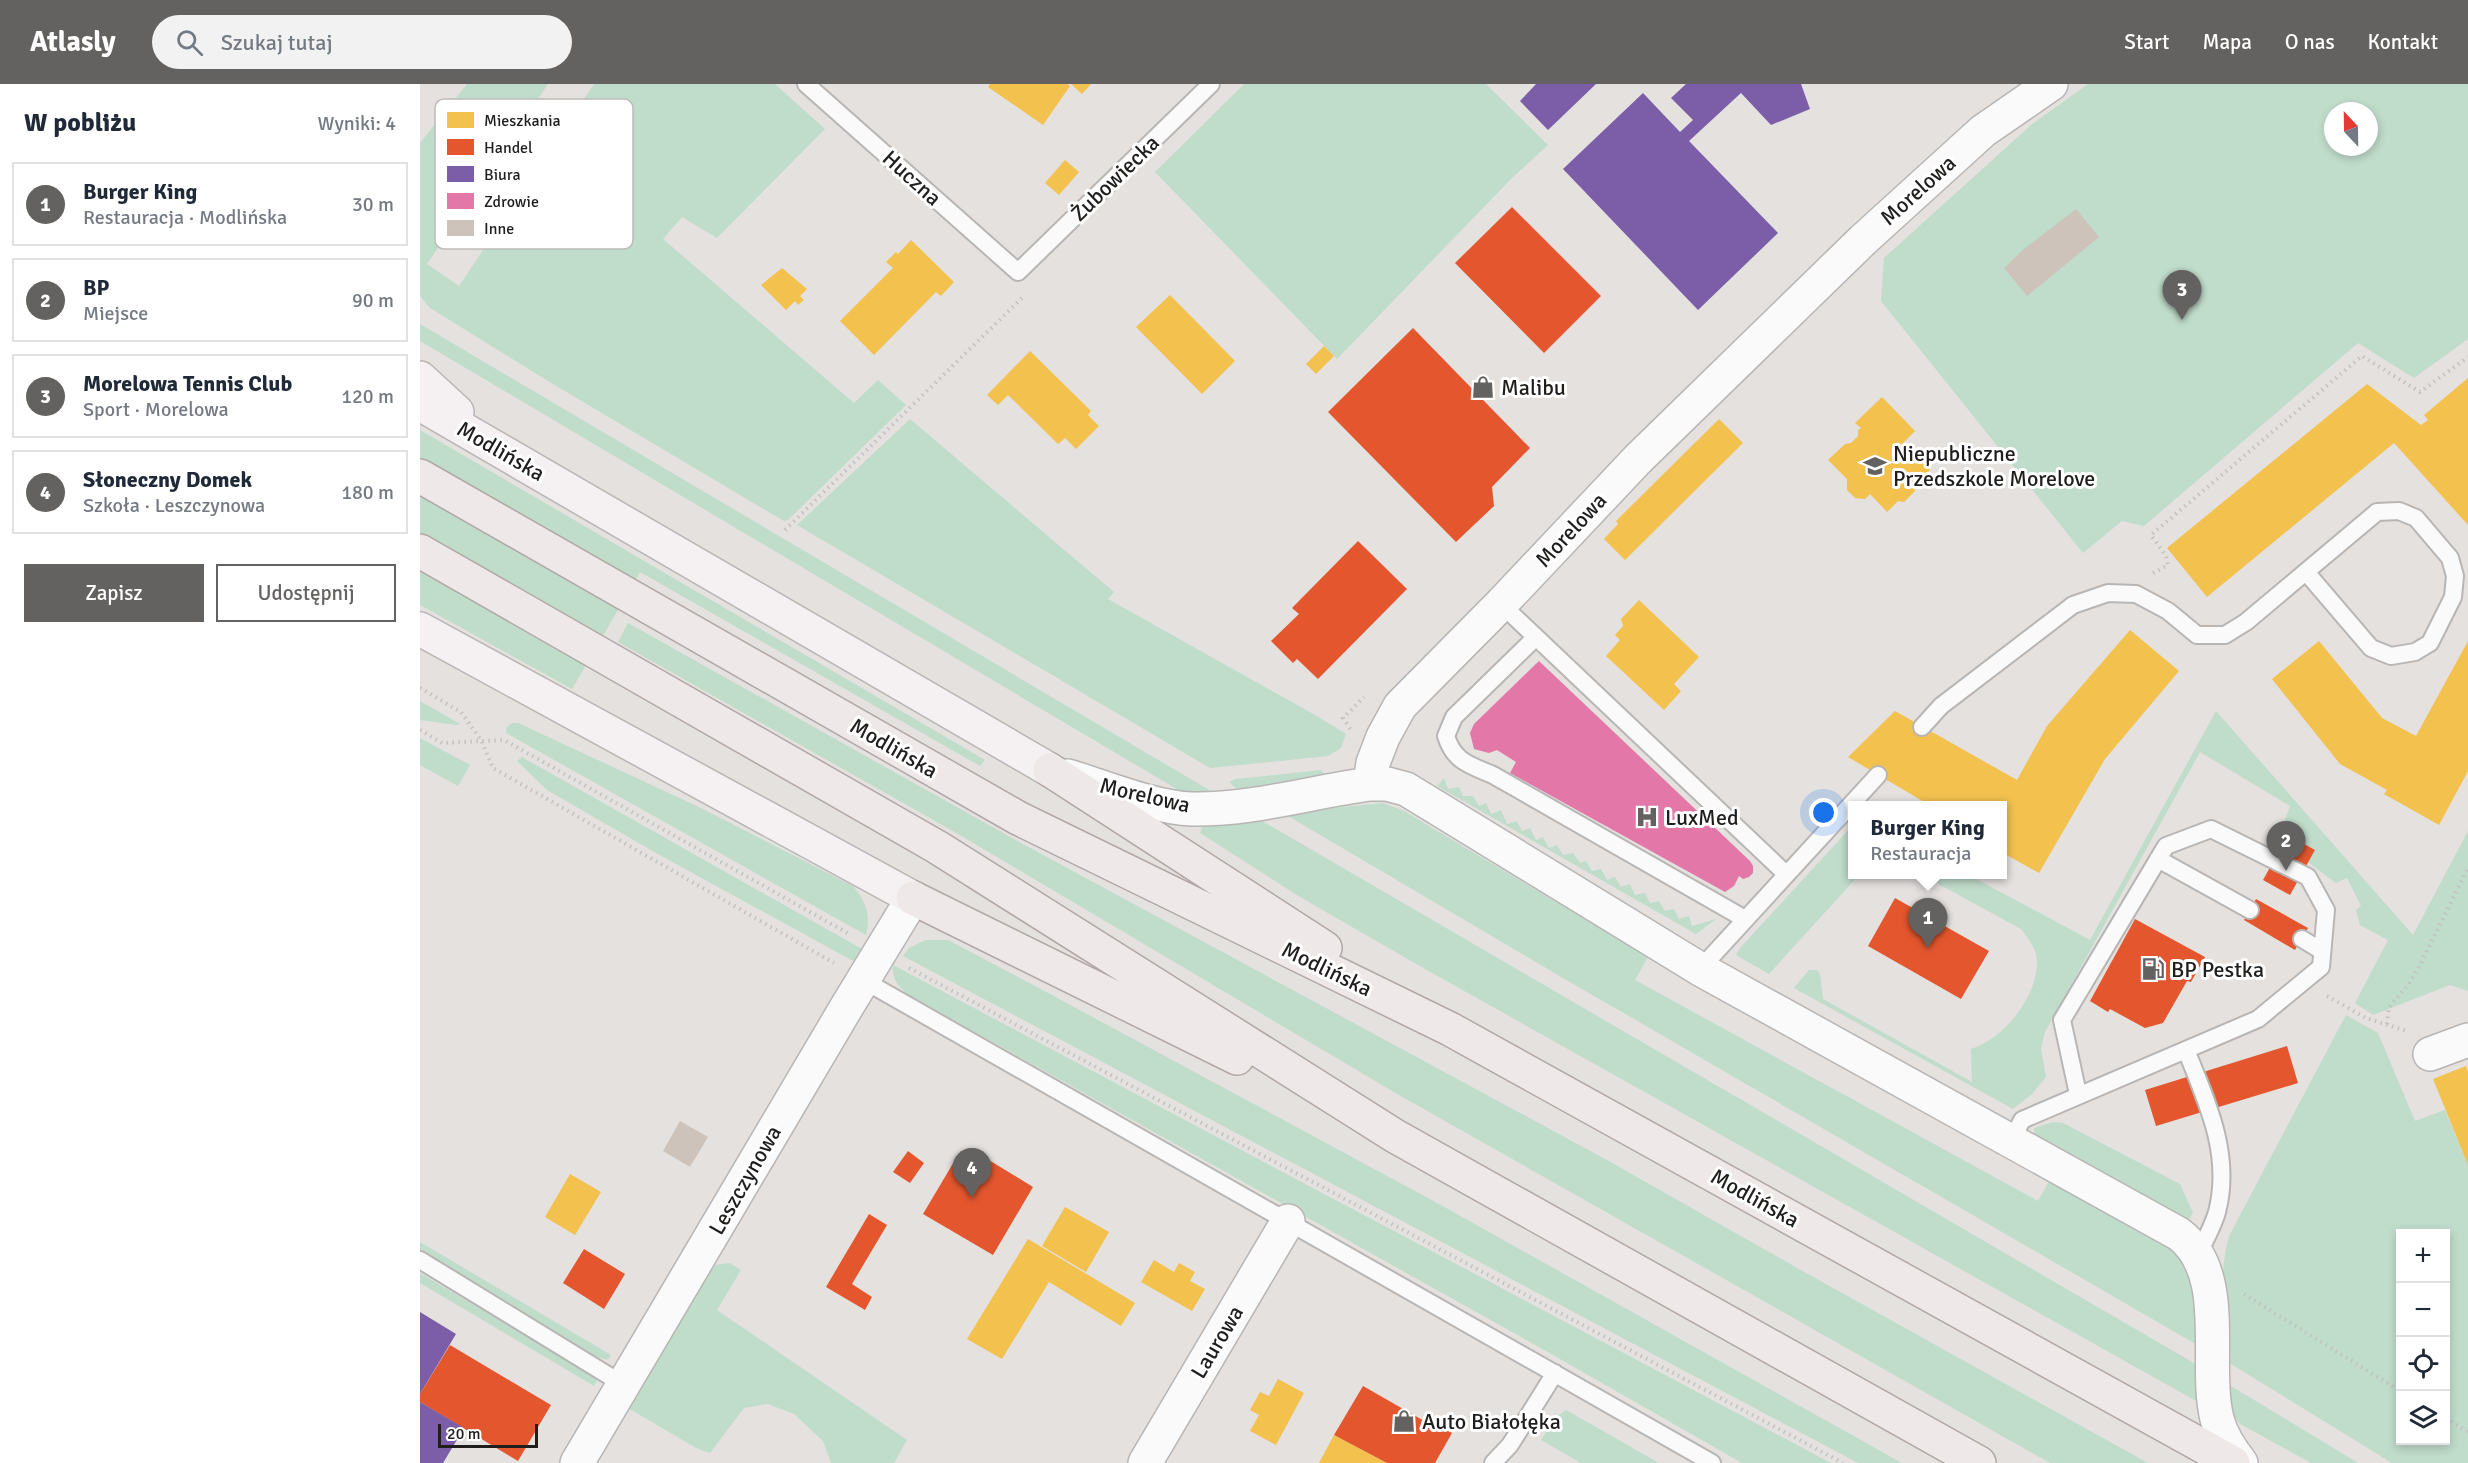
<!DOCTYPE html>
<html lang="pl">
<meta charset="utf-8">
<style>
:root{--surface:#fff;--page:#f2f2f3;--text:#1f2937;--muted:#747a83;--line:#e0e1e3;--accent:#646261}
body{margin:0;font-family:Signika,sans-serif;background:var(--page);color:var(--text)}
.controls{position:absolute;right:18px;bottom:18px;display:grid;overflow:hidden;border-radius:0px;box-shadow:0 3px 9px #0003}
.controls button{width:54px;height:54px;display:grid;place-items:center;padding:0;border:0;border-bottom:2px solid var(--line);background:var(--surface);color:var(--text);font:30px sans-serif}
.compass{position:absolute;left:1904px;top:18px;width:54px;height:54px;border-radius:50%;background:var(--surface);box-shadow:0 3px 9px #0003;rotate:338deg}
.scale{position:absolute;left:18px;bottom:15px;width:100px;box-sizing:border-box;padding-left:6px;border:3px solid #1f1e1d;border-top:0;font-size:16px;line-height:21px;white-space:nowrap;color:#1f1e1d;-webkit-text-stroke:4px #fff;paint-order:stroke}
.you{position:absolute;left:1404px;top:729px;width:21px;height:21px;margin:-15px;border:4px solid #fff;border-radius:50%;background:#1a73e8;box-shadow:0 0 0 9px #1a73e833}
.badge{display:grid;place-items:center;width:39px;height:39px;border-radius:50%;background:var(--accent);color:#fff;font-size:20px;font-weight:700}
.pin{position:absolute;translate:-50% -50px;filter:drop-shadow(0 2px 3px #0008)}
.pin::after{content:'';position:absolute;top:32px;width:21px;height:18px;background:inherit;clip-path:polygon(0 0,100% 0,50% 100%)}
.popup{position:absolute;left:1428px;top:717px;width:159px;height:78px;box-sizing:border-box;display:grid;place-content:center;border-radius:0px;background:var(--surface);filter:drop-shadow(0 2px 4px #0005);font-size:20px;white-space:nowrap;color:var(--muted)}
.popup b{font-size:22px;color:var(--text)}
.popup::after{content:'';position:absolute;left:50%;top:100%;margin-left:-12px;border:12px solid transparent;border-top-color:var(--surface)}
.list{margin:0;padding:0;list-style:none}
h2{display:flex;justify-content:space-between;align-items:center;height:78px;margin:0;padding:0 24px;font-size:26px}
h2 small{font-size:20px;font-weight:400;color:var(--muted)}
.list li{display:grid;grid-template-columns:39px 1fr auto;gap:18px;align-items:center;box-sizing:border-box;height:84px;margin:0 12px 12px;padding:0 12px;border:2px solid var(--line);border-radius:0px}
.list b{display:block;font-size:22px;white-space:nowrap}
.list p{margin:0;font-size:20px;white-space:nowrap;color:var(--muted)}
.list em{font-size:20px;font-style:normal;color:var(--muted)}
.actions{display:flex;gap:12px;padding:18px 24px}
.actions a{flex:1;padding:14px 0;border:2px solid var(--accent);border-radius:0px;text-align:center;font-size:21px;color:var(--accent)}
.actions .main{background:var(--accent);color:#fff}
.icon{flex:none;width:33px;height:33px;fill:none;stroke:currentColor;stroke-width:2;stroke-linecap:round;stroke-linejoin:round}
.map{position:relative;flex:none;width:2048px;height:1379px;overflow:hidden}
header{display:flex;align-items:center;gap:36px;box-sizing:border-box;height:84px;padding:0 30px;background:var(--accent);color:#fff}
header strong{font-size:28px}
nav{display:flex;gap:33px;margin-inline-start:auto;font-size:21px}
.search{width:420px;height:54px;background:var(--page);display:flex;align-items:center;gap:15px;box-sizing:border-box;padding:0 21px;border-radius:33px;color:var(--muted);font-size:22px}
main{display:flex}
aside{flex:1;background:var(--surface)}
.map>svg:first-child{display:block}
.green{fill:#c0dccb;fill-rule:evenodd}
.homes{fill:#f2c14e}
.shops{fill:#e4572e}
.offices{fill:#7b5ea7}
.health{fill:#e377a8}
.building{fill:#cdc3bb}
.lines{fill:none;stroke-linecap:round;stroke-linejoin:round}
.lane-casing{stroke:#b8b6b5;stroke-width:20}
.street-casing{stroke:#b8b6b5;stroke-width:36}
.secondary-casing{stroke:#b8b6b5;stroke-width:36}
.primary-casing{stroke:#b2a7a7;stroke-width:36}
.path{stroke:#c2c2c2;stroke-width:4;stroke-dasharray:1.5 4.5;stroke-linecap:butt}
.lane{stroke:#fbfafa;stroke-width:16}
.street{stroke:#fbfafa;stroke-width:33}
.secondary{stroke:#f5f1f2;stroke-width:33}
.primary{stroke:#eee9e8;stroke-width:33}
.labels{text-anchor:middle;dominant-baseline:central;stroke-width:6;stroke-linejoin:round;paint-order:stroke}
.street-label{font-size:22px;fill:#1f1e1d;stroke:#fff}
.poi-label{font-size:22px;fill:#1f1e1d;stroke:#fff;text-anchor:start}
.key{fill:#fff;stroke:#bcbcbb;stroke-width:1.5}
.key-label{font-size:16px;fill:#1f1e1d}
</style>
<header>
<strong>Atlasly</strong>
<div class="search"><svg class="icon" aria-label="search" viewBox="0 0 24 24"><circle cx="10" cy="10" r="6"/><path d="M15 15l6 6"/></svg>Szukaj tutaj</div>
<nav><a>Start</a><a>Mapa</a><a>O nas</a><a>Kontakt</a></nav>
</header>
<main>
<aside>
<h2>W pobliżu<small>Wyniki: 4</small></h2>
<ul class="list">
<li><span class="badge">1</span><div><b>Burger King</b><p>Restauracja · Modlińska</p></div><em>30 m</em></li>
<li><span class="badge">2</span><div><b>BP</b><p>Miejsce</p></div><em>90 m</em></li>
<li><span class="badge">3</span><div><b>Morelowa Tennis Club</b><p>Sport · Morelowa</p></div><em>120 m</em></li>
<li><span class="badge">4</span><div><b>Słoneczny Domek</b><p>Szkoła · Leszczynowa</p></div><em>180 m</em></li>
</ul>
<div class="actions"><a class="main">Zapisz</a><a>Udostępnij</a></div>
</aside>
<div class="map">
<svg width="2048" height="1379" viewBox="0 0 2048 1379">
<rect width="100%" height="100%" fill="#e4e1df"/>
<path class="green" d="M47,0H128L7,180L39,202L174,0H355L405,45L297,154L262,133L243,155L434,319L458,296L486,321L368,436L364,437L133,300L10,224L0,212V59Z
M824,0H1066L1128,61L1091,95L917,275L735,88Z
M1668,0H2048V255L1994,294L1938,259L1724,442L1702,437L1663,469L1461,217L1464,174L1611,41ZM1913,27H1949V63H1913Z
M0,240L796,710H765L0,257Z
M490,335L694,508L688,515L895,631L926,650L921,664L908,672L790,684L377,441Z
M0,346L565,676L560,682L220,488L152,605L0,521Z
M208,539L601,759L1187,1076L1379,1185L1728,1379H1630L979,1011L538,750L198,558Z
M0,617L40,640L36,641L0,636Z
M1796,627L1993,851L2048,747V907L2030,901L1953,931L1935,919L1968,856L1940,841L1936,826L1941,822L1927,794L1916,799L1888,778L1895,766L1861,747L1870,722L1780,668L1625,948L1621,964L1626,993L1612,1010L1593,1025L1374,904L1389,886H1397L1400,890L1403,915L1552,998L1551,965C1584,955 1618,912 1617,877C1617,865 1608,854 1601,845L1502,791H1549L1670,856Z
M92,639H98L279,723L433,802C446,817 451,832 446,851L86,649L87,643Z
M0,654L50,681L38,702L0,681Z
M102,673L442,865L433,877L236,769L127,706L97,677Z
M901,686L906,692L829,709L817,705L809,698L816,695Z
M1024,694L1028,705L1039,703L1043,712H1053L1059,722L1066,719L1071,730L1081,726L1087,740L1097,737L1102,747L1110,744L1116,756L1123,753L1129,764L1137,761L1143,771L1153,769L1160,779L1166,777L1172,787L1181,785L1187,796L1195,793L1201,803L1210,800L1215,811L1225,809L1230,819L1239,817L1245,827L1254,825L1259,835L1269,832L1272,842L1296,835L1276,850L1017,702Z
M963,719L984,727L1228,873L1215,896L1618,1117L1631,1094L1744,1158L1760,1172L1772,1191L1779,1262L1143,894L863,729Z
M837,734L1779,1282L1778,1318L1005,885L880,813L780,749L783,740Z
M1433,741V790L1439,791L1349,890L1316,871L1320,864Z
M505,856H528L617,903L1019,1120L1482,1379H1438L483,872L489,864Z
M473,881L1411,1379H1322L1126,1267L487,910C477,901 472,895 473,881Z
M1926,931L1958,949L1995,1037L2025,1026L2048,1081V1379H1972L1806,1277C1804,1236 1798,1192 1809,1152ZM1980,1150H2026V1356H1980Z
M1633,1038L1643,1039L1760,1100L1773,1129L1767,1138L1615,1055L1614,1044Z
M0,1158L191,1271L188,1276L174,1272L0,1166Z
M310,1179L321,1186L297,1226L487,1356L474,1379H411L403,1357L374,1330L348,1320L324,1324L290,1369L276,1364L208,1324L294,1181Z
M0,1189L166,1288L177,1296L174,1302L0,1199Z
M1806,1299L1938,1379H1891L1820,1340L1814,1332Z
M1146,1326L1239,1379H1161L1121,1356L1136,1333Z"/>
<path class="homes" d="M570,0H647L650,2L623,41L568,3Z
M651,0H671L662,10Z
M645,76L659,88L639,111L625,99Z
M491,156L534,198L521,212L516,208L454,271L420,237L473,184L466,178L476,168L478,170Z
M362,184L387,205L380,212L384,216L378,221L375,217L366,226L341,201Z
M750,211L815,277L782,310L716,243Z
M904,262L914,272L896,290L886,280Z
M610,267L671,327L668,331L679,342L656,365L645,354L638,360L588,311L578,321L567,311Z
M2048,294V441L1974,359L1787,513L1747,464L1947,300L2001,341L2008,336L2004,331Z
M1462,313L1495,347L1481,361L1488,368L1490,366L1510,386L1494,401L1495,407L1484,418L1478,417L1467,428L1450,410L1445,415L1435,414L1427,406V395L1408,376L1425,360L1431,359L1438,352V346L1441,344L1435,339Z
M1299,335L1323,359L1205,476L1184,455L1198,440L1196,437Z
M1219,516L1279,573L1254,600L1261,607L1244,626L1186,572L1200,556L1195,551L1203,542L1201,535Z
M1710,546L1759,587L1685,675L1619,789L1583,769V722H1511L1428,673L1475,627L1597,696L1627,642Z
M1899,557L1962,634L1996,652L2048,557V687L2019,741L1964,710L1967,706L1920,680L1852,595Z
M2046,982L2048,988V1081L2013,995Z
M150,1090L181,1108L155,1151L125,1133Z
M645,1123L689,1148L666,1188L622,1162Z
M608,1155L715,1219L701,1242L629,1198L582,1275L547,1255Z
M734,1176L754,1188L759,1179L775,1188L770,1197L785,1205L772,1227L721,1198Z
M858,1295L884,1309L856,1361L830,1347L839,1331L830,1326L840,1308L849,1312Z
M914,1351L967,1379H899Z"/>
<path class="shops" d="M1092,123L1181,212L1124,269L1035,179Z
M993,244L1110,364L1072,403L1074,422L1036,458L908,328Z
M938,457L987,505L898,595L877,575L873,579L851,557L879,530L872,524Z
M1868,751L1895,766L1870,811L1843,796Z
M1475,814L1569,867L1541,915L1448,862Z
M1836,815L1888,844L1875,866L1824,836Z
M1715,835L1785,873L1771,898L1767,897L1743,939L1725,944L1690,925L1688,928L1670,917Z
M1867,962L1878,999L1736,1042L1725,1006Z
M488,1067L504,1079L490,1099L473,1088Z
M559,1070L613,1103L573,1171L503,1130L535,1076Z
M449,1130L467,1141L432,1200L452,1213L445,1226L406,1203Z
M164,1165L205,1190L184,1225L143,1199Z
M30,1261L131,1321L98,1377L0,1318V1310Z
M943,1302L1006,1338L1007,1335L1032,1349L1015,1379H967L914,1351Z"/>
<path class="offices" d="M1116,0H1176L1128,46L1100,17Z
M1266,0H1381L1390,25L1351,41L1321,9L1269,57L1358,149L1278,226L1143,85L1223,9L1260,48L1273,36L1251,14Z
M0,1228L36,1250L0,1310Z
M0,1318L44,1344L23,1379H0Z"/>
<path class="health" d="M1119,577L1330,777L1333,782V789L1329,793L1323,795L1319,792L1314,802L1305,808L1090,689L1096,678L1077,666L1069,669L1054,665L1050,649L1054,640Z"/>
<path class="building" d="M1656,125L1679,153L1607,212L1584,184L1604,165Z
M260,1037L288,1053L270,1083L243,1067Z"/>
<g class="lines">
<g class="lane-casing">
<path id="lane" d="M386,0L598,188L791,0
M1081,520L1366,790
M1116,553L1034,633L1026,652C1034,678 1050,681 1073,691L1325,835
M1502,643L1521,622L1653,521L1688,509L1716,510L1748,527L1777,551H1805L1826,538L1957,428L1979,427L1996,434L2030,474L2035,492L2033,513L2010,559L1995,568L1971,572L1951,564L1886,488
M1738,775L1830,826
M1882,855L1902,867
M1280,885L1458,691
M443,896L1292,1379
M1766,966C1787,1018 1812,1071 1797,1128C1793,1142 1785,1157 1778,1170
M1592,1056L1602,1036L1838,935L1901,883L1906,826L1888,793L1791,745L1746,762L1642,936L1658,1010
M0,1176L204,1301
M1073,1379L1090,1361L1135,1289"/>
</g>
<g class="street-casing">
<path id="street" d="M648,692C684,703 735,724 772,725C832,726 891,708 950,700H967L986,705L1280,885L1759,1150C1811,1190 1783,1278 1797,1335C1801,1351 1810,1365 1821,1379
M950,700L953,679L963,653L980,622L1081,520L1218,375L1443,156L1563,47L1631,0
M2010,970L2048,956
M157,1379L426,924L493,814
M725,1379L868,1137"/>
</g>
<g class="secondary-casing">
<path id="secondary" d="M0,294L37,328
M0,320L630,686
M0,545L493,814"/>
</g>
<g class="primary-casing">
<path id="primary" d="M0,392L598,734L1030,945L1813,1379
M0,467L517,763L975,1052L1559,1379
M630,686L905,864
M493,814L817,974"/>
</g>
<path class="path" d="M365,446L602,214
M1733,489L1748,481L1746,472L1731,451L1942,272L2000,308L2048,273
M0,604L41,628L61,656L73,684L414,879
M930,645L923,634L944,613
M0,646L22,659L84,656L431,851
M489,884L1423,1379
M1907,912L1946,934L1987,947
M1967,940L1969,923L1988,901L1999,883L2048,784
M1824,1210L1980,1307
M2026,1334L2048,1348"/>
<use href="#lane" class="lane"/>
<use href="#street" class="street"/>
<use href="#secondary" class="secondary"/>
<use href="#primary" class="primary"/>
</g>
<defs>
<g id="shop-bare" transform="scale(1.8)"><path d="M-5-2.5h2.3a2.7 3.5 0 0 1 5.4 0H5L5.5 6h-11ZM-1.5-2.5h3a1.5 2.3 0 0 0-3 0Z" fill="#646261" stroke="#fff" stroke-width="2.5" paint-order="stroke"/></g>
<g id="school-bare" transform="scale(1.8)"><path d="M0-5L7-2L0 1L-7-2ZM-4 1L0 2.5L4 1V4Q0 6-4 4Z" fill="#646261" stroke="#fff" stroke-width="2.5" paint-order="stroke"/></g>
<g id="hospital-bare" transform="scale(1.8)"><path d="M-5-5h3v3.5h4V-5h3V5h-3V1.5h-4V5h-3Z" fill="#646261" stroke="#fff" stroke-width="2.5" paint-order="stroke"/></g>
<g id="fuel-bare" transform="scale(1.8)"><path d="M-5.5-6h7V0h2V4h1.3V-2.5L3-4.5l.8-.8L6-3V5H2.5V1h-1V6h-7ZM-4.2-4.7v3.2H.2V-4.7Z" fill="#646261" stroke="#fff" stroke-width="2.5" paint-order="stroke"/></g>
</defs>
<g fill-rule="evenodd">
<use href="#shop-bare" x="1063" y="303"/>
<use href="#school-bare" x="1455" y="382"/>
<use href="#hospital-bare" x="1227" y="733"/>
<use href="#fuel-bare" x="1733" y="885"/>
<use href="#shop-bare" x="984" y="1337"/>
</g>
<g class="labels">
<g class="street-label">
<text transform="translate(492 94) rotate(42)">Huczna</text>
<text transform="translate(695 94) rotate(-44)">Żubowiecka</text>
<text transform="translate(1498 106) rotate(-42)">Morelowa</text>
<text transform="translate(81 367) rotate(30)">Modlińska</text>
<text transform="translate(1151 446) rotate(-47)">Morelowa</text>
<text transform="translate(474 664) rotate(30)">Modlińska</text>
<text transform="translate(725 711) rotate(13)">Morelowa</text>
<text transform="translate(907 885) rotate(26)">Modlińska</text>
<text transform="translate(325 1096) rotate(-60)">Leszczynowa</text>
<text transform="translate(1335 1114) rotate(29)">Modlińska</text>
<text transform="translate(797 1258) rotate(-59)">Laurowa</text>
</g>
<g class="poi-label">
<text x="1081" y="303">Malibu</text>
<text x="1473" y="369">Niepubliczne<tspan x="1473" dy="25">Przedszkole Morelove</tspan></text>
<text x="1245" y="733">LuxMed</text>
<text x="1751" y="885">BP Pestka</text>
<text x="1002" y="1337">Auto Białołęka</text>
</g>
</g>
<rect x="15" y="15" width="198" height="150" rx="9" class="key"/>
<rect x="27" y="28" width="27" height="16" fill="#f2c14e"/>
<rect x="27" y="55" width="27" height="16" fill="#e4572e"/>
<rect x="27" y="82" width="27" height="16" fill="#7b5ea7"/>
<rect x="27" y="109" width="27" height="16" fill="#e377a8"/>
<rect x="27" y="136" width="27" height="16" fill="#cdc3bb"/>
<g class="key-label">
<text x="64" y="42">Mieszkania</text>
<text x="64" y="69">Handel</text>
<text x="64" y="96">Biura</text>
<text x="64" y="123">Zdrowie</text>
<text x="64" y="150">Inne</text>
</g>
</svg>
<div class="controls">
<button>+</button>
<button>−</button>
<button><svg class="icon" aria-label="locate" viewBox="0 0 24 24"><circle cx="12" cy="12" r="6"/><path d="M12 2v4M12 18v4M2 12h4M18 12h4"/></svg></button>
<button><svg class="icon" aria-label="layers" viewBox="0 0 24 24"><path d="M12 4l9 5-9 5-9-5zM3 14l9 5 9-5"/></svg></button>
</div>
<svg class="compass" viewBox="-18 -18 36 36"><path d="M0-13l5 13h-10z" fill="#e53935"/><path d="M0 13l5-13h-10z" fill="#747a83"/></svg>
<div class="scale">20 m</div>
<div class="you"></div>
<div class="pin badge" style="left:1508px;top:864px">1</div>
<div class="popup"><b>Burger King</b>Restauracja</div>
<div class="pin badge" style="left:1866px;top:787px">2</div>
<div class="pin badge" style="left:1762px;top:236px">3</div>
<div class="pin badge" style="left:552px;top:1114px">4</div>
</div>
</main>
